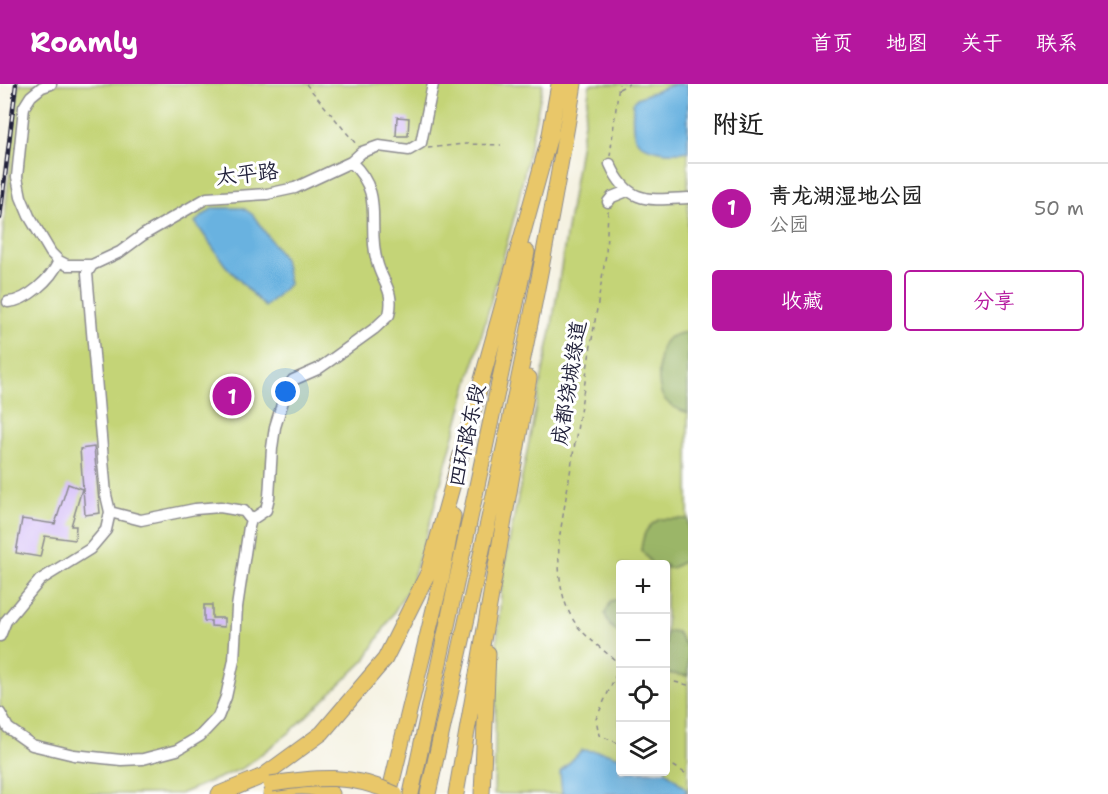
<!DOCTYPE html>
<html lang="zh">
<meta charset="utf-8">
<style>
:root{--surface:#fff;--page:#f2f2f2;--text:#222;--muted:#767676;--line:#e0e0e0;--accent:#b5179e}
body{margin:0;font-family:"Shantell Sans","LXGW WenKai TC",sans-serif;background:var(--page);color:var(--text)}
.controls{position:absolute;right:18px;bottom:18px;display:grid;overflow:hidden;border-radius:6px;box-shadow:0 6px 24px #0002}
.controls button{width:54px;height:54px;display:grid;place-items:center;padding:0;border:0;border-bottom:2px solid var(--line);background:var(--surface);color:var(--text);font:30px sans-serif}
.you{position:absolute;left:286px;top:308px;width:21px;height:21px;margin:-15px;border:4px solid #fff;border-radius:50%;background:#1a73e8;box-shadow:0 0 0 9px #1a73e833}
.badge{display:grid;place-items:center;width:39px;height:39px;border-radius:50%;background:var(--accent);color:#fff;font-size:20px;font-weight:700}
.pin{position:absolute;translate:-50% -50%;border:3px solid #fff;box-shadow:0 2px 6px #0006}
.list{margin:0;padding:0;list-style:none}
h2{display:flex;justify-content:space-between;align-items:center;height:78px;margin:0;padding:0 24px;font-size:26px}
h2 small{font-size:20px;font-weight:400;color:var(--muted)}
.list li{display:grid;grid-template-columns:39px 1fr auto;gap:18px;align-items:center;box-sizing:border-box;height:90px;padding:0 24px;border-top:2px solid var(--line)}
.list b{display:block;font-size:22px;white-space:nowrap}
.list p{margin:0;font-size:20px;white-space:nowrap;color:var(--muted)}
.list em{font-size:20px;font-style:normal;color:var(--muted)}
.actions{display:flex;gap:12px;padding:18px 24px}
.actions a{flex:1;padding:14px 0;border:2px solid var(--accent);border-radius:6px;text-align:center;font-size:21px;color:var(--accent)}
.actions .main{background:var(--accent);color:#fff}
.icon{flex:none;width:33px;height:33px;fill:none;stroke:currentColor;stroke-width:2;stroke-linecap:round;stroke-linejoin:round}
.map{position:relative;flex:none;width:688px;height:710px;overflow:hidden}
header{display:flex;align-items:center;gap:36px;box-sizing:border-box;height:84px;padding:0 30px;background:var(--accent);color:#fff}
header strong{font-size:28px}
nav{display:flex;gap:33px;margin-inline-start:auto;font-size:21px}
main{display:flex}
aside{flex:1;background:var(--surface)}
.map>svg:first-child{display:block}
.green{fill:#c4d477;stroke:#737b59;stroke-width:1.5;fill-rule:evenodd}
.forest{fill:#9bb668;stroke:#5e6c52;stroke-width:1.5}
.water{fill:#69b2e0;stroke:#466a8e;stroke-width:1.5}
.building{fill:#ceb3f6}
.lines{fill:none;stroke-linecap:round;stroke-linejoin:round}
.minor-casing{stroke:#8b8a8e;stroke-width:13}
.highway-casing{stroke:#8b8a8e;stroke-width:17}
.path{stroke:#8b8a8e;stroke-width:1.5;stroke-dasharray:4.5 4.5;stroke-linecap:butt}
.minor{stroke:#fff;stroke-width:10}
.highway{stroke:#e9c769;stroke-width:15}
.rail-casing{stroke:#22223b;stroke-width:4.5}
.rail{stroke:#fff;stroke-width:2;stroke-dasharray:7;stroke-linecap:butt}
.highway-bridge-casing{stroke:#8b8a8e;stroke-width:17;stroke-linecap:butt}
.highway-bridge{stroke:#e9c769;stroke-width:15}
.labels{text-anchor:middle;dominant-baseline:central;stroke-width:6;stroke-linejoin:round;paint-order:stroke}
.street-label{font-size:21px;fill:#22223b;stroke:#fff}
</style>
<header>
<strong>Roamly</strong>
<nav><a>首页</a><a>地图</a><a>关于</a><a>联系</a></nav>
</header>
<main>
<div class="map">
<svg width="688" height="710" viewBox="0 0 688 710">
<rect width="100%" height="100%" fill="#fff"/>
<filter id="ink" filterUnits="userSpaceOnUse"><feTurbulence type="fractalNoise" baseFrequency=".0167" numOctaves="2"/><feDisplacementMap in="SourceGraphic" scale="12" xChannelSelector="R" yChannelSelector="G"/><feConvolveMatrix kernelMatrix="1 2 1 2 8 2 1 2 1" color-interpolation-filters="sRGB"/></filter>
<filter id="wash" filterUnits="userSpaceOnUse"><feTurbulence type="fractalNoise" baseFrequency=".008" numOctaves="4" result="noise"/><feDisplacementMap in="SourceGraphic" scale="24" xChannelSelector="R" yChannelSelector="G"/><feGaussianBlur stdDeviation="1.35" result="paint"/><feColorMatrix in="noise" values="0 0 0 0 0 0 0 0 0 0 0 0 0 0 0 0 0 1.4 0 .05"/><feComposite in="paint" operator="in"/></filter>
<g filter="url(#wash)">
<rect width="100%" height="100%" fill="#f4f1e0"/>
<path class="green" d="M19,0H543L517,123L427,449L411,500L365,576L289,649L243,684L180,710H0V175Z
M590,0H688V710H494L497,555L503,488L551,247ZM620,481H666V688H620Z"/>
<path class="forest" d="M688,248V329C679,326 666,320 662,311C657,300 658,270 663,260C667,252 680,249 688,248Z
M660,435H688V475L672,484H666V481L652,480L641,466C643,451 645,443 660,435Z
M620,515V549L610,542L605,530L611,517Z
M670,547L677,548L688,565V592L666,589V548Z"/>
<path class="water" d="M675,0H688V67C673,70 643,68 635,53C631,44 633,29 633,19L637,14Z
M213,124H243L253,131L284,175L289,200L265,223L225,181L195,138Z
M582,666L604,668L620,673V688L666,687L686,705V710H562L560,688Z"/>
<g id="blocks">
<path class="building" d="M397,33L409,34L408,52H396Z
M94,363L100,429L85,431L80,365Z
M68,400L82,405L71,442H76L75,456L45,452L40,473L16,469L22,435L55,440Z
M204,521H212V534H224V543L211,542V537H204Z"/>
</g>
</g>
<g filter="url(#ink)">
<use href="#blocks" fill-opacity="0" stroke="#8b8a8e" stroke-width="1.5"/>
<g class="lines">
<g class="minor-casing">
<path id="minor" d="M51,0L42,3L31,12L24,23L17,93L21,113L29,132L51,169L59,177L67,181H92L120,168L143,151L207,114L267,110L295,104L351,78L362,68L379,62L409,66L421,59L433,0
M610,80C628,121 649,116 688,114
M608,118L612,113L627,107
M92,181L87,189L106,411L110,428L141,436L195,425L220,423L244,427L251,436
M8,218C27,217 51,195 59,177
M0,552L6,537L40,496L90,465L106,446L110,428
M0,629L8,644L32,661L74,671L121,676L143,675L177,666L200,652L218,633L226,613L234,576L237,523L249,443L251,436L266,426L269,413L272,364L275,343L287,304L293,296L318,285L331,276L374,245L389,231C395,206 382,199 377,178C366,139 386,111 351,78"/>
</g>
<g class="highway-casing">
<path id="highway" d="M549,56L559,0
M219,710L263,692L322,649L385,575L428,489L551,48
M271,710L273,707C295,702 310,700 332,710
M389,710L442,492L453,432
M411,710L527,168
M428,710C480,474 535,239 574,0
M456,710L529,294
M482,710L488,569"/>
</g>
<path class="path" d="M306,0L356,60
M619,5L629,0
M428,64L465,60L501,61
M610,72L619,0
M608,127L606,170L559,456C558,486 559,521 580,545C590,556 603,566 615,576L620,578
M620,582L596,635L599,651L620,660
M666,596L688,601
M666,677L688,691"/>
<use href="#minor" class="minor"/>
<use href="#highway" class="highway"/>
<g class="rail-casing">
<path id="rail" d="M0,134L16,0"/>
</g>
<use href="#rail" class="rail"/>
<g class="highway-bridge-casing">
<path id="highway-bridge" d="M271,700C316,693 352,689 395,710"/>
</g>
<use href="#highway-bridge" class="highway-bridge"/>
</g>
</g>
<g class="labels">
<g class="street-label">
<text transform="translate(247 90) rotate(-6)">太平路</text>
<text transform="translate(569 299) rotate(-81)">成都绕城绿道</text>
<text transform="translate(467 351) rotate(-78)">四环路东段</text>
</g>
</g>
</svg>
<div class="controls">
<button>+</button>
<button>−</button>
<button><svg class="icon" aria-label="locate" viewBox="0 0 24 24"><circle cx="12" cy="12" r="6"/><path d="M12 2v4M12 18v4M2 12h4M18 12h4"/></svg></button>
<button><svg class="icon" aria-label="layers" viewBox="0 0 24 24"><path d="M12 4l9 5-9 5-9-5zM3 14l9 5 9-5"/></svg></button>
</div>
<div class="you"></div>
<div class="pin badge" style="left:232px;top:312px">1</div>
</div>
<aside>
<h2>附近<small></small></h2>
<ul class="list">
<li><span class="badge">1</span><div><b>青龙湖湿地公园</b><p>公园</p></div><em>50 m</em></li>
</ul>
<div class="actions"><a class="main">收藏</a><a>分享</a></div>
</aside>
</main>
